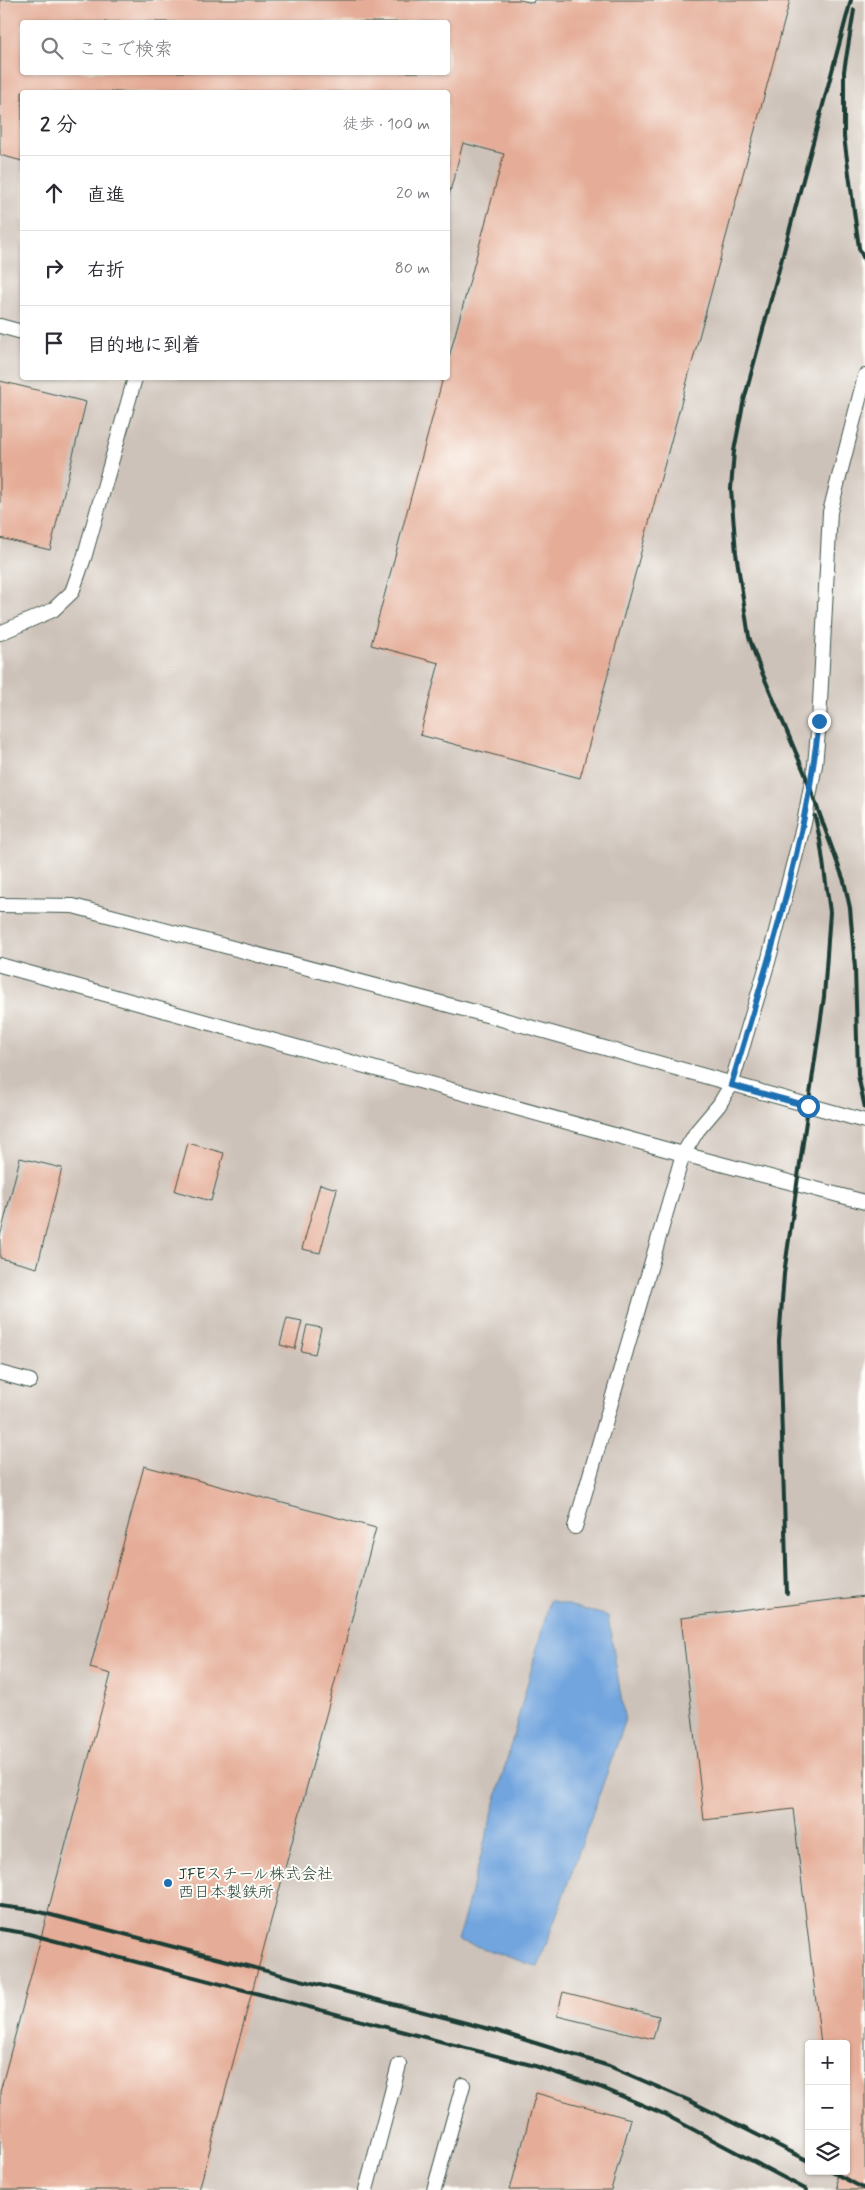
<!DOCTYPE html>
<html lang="ja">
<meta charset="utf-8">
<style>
:root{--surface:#fff;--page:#f7f7f7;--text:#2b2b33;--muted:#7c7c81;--line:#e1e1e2}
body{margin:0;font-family:Mynerve,"Klee One",sans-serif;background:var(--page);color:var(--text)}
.controls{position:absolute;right:15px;bottom:15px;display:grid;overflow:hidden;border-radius:5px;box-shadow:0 1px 4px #0004}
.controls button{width:45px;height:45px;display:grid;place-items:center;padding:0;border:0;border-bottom:1px solid var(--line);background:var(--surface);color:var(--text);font:25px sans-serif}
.stop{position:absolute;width:15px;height:15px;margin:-11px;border:4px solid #1f6fb2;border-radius:50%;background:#fff}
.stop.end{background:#1f6fb2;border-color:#fff;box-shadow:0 1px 5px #0008}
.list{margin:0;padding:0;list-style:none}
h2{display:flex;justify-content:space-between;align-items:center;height:65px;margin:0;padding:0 20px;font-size:21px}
h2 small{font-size:16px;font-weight:400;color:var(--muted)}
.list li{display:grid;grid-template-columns:32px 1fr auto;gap:15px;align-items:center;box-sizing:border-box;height:75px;padding:0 20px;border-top:1px solid var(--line)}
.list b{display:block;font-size:19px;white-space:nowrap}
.list em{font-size:16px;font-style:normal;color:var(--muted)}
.icon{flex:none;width:28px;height:28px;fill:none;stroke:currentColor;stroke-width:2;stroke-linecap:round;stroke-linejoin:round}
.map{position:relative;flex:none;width:865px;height:2190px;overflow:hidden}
.search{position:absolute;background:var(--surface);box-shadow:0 1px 4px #0004;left:20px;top:20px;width:430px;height:55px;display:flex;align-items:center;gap:12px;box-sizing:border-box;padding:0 18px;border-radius:5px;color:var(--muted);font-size:19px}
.panel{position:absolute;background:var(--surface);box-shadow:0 1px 4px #0004;left:20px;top:90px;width:430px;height:290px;border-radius:5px}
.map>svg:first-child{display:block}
.industrial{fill:#cdc2b9;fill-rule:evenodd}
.water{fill:#72a5de;stroke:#487189}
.building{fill:#e5ad98;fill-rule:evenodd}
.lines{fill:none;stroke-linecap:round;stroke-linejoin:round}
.lane-casing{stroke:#3f574c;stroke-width:16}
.lane{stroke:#fff;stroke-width:14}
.rail{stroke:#1f3d34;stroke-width:4}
.route{stroke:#1f6fb2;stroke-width:6}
.poi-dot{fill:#1f6fb2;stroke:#fdfcf7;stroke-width:2}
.labels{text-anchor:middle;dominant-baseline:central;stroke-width:4;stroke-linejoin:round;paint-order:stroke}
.poi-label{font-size:16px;fill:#1f3d34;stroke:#fdfcf7;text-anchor:start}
</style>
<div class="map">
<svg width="865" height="2190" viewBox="0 0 865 2190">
<rect width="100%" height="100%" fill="#fdfcf7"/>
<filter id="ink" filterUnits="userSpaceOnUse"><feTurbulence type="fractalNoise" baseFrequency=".02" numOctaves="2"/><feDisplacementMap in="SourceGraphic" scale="10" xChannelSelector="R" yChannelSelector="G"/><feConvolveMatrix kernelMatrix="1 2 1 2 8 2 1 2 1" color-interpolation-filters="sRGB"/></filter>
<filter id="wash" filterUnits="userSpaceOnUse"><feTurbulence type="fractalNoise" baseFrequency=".0096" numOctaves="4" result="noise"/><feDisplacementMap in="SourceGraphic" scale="20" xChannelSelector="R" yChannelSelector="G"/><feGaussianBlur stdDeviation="1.12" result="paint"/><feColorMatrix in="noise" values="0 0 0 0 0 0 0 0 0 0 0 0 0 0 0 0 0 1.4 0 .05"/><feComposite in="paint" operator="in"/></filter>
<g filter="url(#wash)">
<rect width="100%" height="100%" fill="#f7ead7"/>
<path class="industrial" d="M0,0H865V2190H0ZM22,22H448V72H22ZM22,92H448V378H22ZM809,2044H846V2171H809Z"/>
<path class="water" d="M550,1600L608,1616L625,1722L538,1967L458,1940Z"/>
<g id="blocks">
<path class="building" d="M0,0H520L533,3L534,0H790L580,778L420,735L439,663L371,645L443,378H448V361L504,154L463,143L448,199V92H22V161L0,155ZM22,22H448V72H22Z
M0,381L86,402L50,550L0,538Z
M188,1143L224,1153L211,1201L175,1191Z
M20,1158L62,1168L37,1268L0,1258V1237Z
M320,1184L337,1189L320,1253L302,1249Z
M287,1318L302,1321L295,1349L280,1345Z
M307,1325L321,1328L315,1354L301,1351Z
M144,1466L376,1528L199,2190H0V2092L111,1674L90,1668Z
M865,1596V2190H838L836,2171H846V2044H821L793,1809L704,1820L681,1618Z
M563,1992L659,2016L653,2039L557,2016Z
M536,2093L631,2119L611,2190H510Z"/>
</g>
</g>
<g filter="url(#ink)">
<use href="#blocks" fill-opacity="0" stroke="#3f574c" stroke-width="1"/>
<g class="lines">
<g class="lane-casing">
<path id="lane" d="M0,326L22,332
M0,633L53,610L72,592L84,558L135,378
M0,905L73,906L494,1017L865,1121
M0,965L683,1154L865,1202
M0,1373L30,1381
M575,1527L683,1154L697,1131L719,1105L731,1085L768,962L804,823L815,765L819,721L830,512L865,376
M366,2190L399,2065
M434,2190L463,2085"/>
</g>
<use href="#lane" class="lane"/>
<path class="rail" d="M851,0L743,404L734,451L731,489L736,553L749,637L758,663L805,774L844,881L850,908L855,968L858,1075L865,1108
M854,10L844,71V137L859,248L865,262
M787,1593L779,1341L784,1274L824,997L830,912L820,840L815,816
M0,1906L32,1910L497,2031L609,2066L688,2100L809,2161
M0,1929L25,1933L535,2066L600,2087L664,2114L807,2190
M830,2171L865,2189"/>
</g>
</g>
<g class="lines" filter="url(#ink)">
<path class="route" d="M808,1106L731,1085C767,966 806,845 819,721"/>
</g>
<circle class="poi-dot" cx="168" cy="1883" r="5"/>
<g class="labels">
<g class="poi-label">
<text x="178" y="1874">JFEスチール株式会社<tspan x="178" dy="18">西日本製鉄所</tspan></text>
</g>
</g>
</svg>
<div class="controls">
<button>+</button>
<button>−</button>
<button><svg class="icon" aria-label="layers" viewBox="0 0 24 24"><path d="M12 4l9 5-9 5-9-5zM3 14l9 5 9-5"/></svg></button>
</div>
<div class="stop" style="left:808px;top:1106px"></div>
<div class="stop end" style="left:819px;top:721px"></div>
<div class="search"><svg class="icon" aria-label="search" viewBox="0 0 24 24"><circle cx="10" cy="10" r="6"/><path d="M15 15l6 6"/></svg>ここで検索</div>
<section class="panel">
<h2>2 分<small>徒歩 · 100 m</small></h2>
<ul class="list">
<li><svg class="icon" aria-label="ahead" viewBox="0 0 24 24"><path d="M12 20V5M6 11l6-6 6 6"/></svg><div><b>直進</b></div><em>20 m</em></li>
<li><svg class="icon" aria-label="right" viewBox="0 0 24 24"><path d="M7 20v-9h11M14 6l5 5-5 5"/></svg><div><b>右折</b></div><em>80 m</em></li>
<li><svg class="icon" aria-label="arrive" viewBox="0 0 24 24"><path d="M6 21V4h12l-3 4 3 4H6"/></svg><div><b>目的地に到着</b></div></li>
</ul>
</section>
</div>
